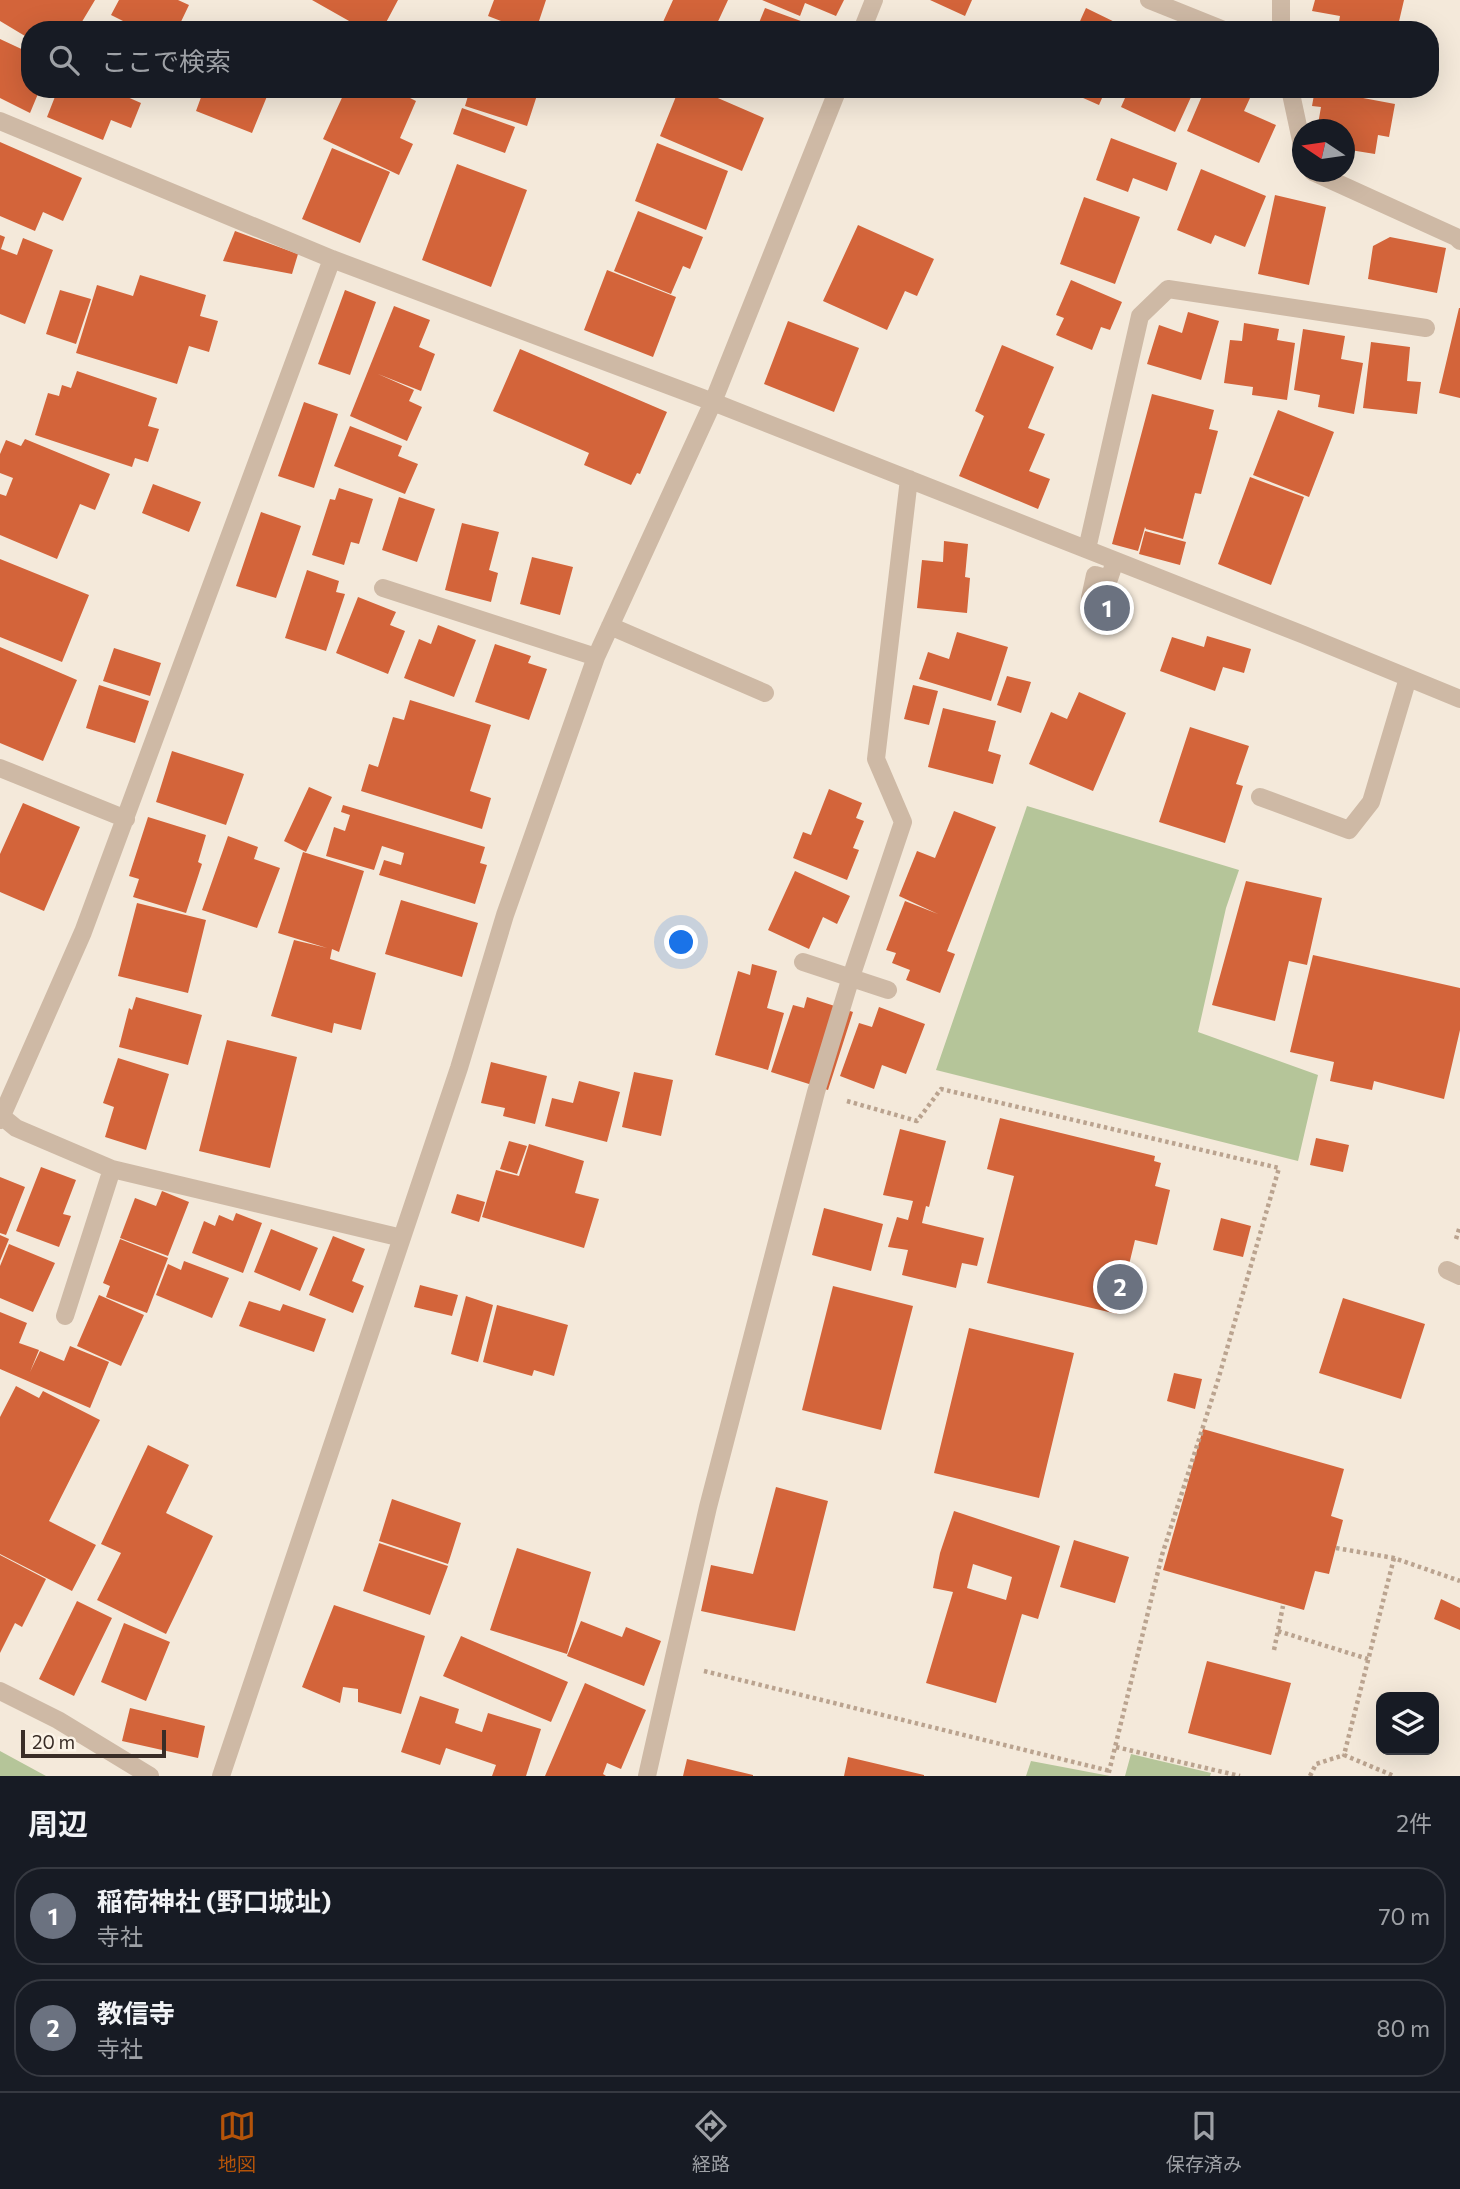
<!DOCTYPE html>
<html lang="ja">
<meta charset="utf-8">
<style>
:root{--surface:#171b24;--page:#20242c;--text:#f1f3f6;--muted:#9ea1a6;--line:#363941;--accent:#b45309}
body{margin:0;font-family:Commissioner,"Noto Sans JP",sans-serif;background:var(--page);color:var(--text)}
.controls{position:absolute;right:21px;bottom:21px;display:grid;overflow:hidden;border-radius:14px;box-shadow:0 7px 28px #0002}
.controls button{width:63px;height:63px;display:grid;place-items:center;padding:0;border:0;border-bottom:2px solid var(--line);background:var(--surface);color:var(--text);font:35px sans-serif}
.compass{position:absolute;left:1292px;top:119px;width:63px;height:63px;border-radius:50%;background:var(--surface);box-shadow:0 7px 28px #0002;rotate:283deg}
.scale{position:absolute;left:21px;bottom:18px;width:145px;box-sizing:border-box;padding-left:7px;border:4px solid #392d27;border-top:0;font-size:19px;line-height:24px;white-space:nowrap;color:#392d27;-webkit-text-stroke:5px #fbf3e7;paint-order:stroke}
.you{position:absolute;left:682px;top:943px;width:24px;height:24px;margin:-18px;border:5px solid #fff;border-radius:50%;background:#1a73e8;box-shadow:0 0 0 10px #1a73e833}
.badge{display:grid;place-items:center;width:46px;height:46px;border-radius:50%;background:var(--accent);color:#fff;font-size:23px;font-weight:700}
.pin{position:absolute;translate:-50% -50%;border:4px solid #fff;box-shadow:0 2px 7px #0006}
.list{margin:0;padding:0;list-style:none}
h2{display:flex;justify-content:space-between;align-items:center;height:91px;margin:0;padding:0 28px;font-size:30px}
h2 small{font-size:23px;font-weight:400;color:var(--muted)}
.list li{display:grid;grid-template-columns:46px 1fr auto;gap:21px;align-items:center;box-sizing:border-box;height:98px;margin:0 14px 14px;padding:0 14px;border:2px solid var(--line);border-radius:28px}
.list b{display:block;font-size:26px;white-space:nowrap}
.list p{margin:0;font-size:23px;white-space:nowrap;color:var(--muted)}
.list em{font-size:23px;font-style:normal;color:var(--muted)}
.icon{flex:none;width:38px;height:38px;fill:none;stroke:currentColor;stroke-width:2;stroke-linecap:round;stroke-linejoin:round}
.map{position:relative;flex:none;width:1460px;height:1776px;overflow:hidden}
.search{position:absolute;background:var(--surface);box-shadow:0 7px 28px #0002;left:21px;right:21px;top:21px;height:77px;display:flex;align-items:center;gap:18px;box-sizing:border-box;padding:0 24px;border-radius:28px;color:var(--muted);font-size:26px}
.sheet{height:315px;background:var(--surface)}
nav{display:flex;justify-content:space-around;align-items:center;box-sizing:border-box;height:98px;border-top:2px solid var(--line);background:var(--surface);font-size:19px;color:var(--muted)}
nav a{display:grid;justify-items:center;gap:4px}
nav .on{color:var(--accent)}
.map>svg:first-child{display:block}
.green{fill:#b5c599}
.building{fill:#d3643a;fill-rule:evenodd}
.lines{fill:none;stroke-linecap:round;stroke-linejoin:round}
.path{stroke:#baa38f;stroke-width:4.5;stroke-dasharray:3.5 3.5;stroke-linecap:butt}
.minor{stroke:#ceb9a5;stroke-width:18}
</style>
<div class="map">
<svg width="1460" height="1776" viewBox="0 0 1460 1776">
<rect width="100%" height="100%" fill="#f4e9da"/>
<path class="green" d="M1027,806L1239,870L1226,908L1198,1032L1318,1075L1298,1161L936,1070Z
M0,1751L46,1776H0Z
M1131,1754L1211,1773L1210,1776H1125Z
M1031,1761L1110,1776H1026Z"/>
<path class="building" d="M0,0H95L77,30H30V39L0,21Z
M119,0H178L189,5L177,30H141L111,15Z
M312,0H398L382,30H365Z
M494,0H546L536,30H524L488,16Z
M673,0H728L714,30H677L663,22Z
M762,0H844L836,16L805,3L800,16Z
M930,0H972L965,16Z
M1315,0H1404L1397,30L1338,28L1340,16L1312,11Z
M765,8L823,29V30H756Z
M1086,8L1127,28L1126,30H1076Z
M0,39L30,53V89H40L30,113L0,98Z
M58,89H109L141,103L131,128L111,120L103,140L47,117Z
M204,89H270L252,133L196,111Z
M346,89L360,94L362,89H367L378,94L380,89H392L416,101L400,138L413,144L399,175L323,139Z
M470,89H539L527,126L465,106Z
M679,89H697L764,118L742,171L660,136Z
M1076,89H1106L1099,105L1074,94Z
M1129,89H1174L1191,97L1175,132L1121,107Z
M1205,89H1231L1250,98L1244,111L1276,125L1259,163L1187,131Z
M1315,89L1395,104L1389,137L1378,135L1375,154L1344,149V130H1317L1321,107L1312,106Z
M1368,89H1397L1396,96Z
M462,108L515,127L505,153L453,134Z
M1111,138L1177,163L1167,191L1133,178L1128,192L1096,180Z
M0,142L82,178L63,221L43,212L35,231L0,216Z
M657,143L728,171L706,230L635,201Z
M332,148L390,172L360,243L302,219Z
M457,164L527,190L491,287L422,260Z
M1201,169L1266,196L1245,247L1215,235L1211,244L1177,230Z
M1275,195L1326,207L1309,285L1258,274Z
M1084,197L1140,217L1115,284L1060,264Z
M638,211L703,237L690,269L683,266L671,294L614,271Z
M858,225L934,259L917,296L905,291L887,330L823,301Z
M235,231L298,254L292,274L223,261Z
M0,235L5,237L1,249L17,255L23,238L53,250L25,324L0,314Z
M1390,237L1446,248L1437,293L1368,279L1373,246Z
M607,270L676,297L653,357L584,330Z
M140,275L206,295L200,316L218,321L209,352L189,346L177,384L76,353L97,285L133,296Z
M1071,280L1122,302L1110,330L1101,327L1092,350L1056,335L1064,318L1056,315Z
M60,290L91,299L76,344L46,334Z
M345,290L376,302L350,375L318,364Z
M394,306L430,320L419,347L435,354L421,391L378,374L414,390L409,401L422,407L407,441L350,416Z
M1459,308H1460V398L1439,393Z
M1188,312L1219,321L1201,380L1147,364L1159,325L1182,333Z
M788,321L859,348L834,412L764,384Z
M1244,323L1279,329L1277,340L1295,343L1287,400L1252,395L1253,387L1224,383L1230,340L1242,341Z
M1303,329L1345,336L1341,359L1363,363L1354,414L1318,407L1320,395L1294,390Z
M1371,342L1410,347L1407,381L1421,382L1417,414L1363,408Z
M1002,345L1054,367L1028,428L1045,434L1029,471L1050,479L1038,509L959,476L984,416L975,411Z
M520,349L667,412L640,474L637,473L631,485L584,465L589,453L493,411Z
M77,371L157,398L148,426L159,429L148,462L135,458L132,467L35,435L48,393L59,396L62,385L71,388Z
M1152,394L1214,410L1209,429L1218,431L1201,494L1195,493L1183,539L1146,529L1145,527L1138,551L1112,544Z
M304,402L338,414L314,488L278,476Z
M1278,410L1334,432L1309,497L1253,475Z
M350,426L402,446L398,456L418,464L405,494L334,466Z
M25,439L110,474L95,510L80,504L57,559L0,535V494L6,496L13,478L0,473V454L6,440L21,446Z
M1250,477L1304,497L1271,585L1218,564Z
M153,484L201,502L189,532L142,513Z
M339,488L373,499L359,544L351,542L344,565L312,555L330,499L335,500Z
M399,497L435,509L417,562L382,550Z
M261,512L301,526L276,598L236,586Z
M462,523L499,532L489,570L498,573L491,602L445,590Z
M1145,531L1186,542L1180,565L1139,554Z
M944,541L968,544L965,577L970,578L967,613L917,608L922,560L943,562Z
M532,557L573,567L560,615L520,604Z
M0,559L89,595L62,662L0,637Z
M307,570L339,581L336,592L345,594L326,651L285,638Z
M1096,579L1117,584L1115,595L1109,594L1106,606L1100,603L1102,592L1094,590Z
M358,597L396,612L390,625L405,631L388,674L336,653Z
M438,625L476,640L454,697L404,678L419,639L431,644Z
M957,632L1008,647L991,701L919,679L928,652L949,659Z
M1207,636L1251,649L1244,673L1223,667L1215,691L1160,671L1172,637L1204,647Z
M495,644L531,656L528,663L547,669L529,720L475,702Z
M0,647L77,680L43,761L0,743Z
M114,648L161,663L150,696L103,681Z
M1007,676L1031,682L1021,713L997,705Z
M99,685L149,701L135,743L86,728Z
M913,685L938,691L929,725L904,719Z
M1079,692L1126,713L1093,791L1029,764L1051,712L1067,719Z
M410,700L491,725L470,791L491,798L482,829L361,791L369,764L378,767L393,717L404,720Z
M943,708L996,721L988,751L1001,755L993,784L928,767Z
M1190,727L1249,746L1236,784L1243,786L1225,843L1159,822Z
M172,751L244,774L226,825L156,802Z
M309,787L332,797L306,852L284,841Z
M829,789L862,803L856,818L864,821L853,848L859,850L847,880L793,858L803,832L811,835Z
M23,803L80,827L44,911L0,892V854Z
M343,805L485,847L480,863L487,865L475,904L379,875L384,860L401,865L404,853L382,846L374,870L326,856L334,827L345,831L350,815L341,812Z
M954,811L996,827L947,951L955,954L940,993L906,980L910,970L892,963L896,953L886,950L905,901L938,914L899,896L917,851L935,858Z
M148,817L206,835L198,862L202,864L186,913L133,897L139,879L129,876Z
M228,836L258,847L254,859L280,868L257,928L202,910Z
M303,852L364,871L339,952L332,949L330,959L376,973L361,1030L334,1023L332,1033L271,1016L294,940L327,948L278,933Z
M795,871L850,896L837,924L823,917L809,949L768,930Z
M1246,881L1322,898L1307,965L1289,961L1275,1021L1212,1005Z
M401,900L478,923L462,977L385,954Z
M137,903L206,920L188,993L118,976Z
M1313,955L1460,988V1030L1444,1099L1374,1081L1372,1090L1330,1081L1334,1062L1290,1052Z
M752,964L777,971L767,1008L784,1013L768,1070L715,1055L738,971L750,975Z
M136,997L202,1015L188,1065L119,1047L129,1008L132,1010Z
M807,997L853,1012L828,1090L771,1072L793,1005L804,1008Z
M879,1007L925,1024L906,1074L882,1065L874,1089L840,1076L859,1023L872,1027Z
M227,1040L297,1057L270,1168L199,1151Z
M118,1058L169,1074L146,1150L105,1137L114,1107L103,1103Z
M491,1062L547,1076L535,1124L503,1116L505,1108L481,1103Z
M634,1072L673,1080L661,1136L622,1127Z
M579,1081L620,1092L607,1142L545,1126L552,1098L573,1103Z
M1000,1118L1155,1156L1154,1161L1161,1163L1155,1186L1170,1190L1157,1245L1135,1240L1117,1314L987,1283L1014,1176L987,1169Z
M900,1129L946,1141L929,1207L926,1206L922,1223L984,1238L977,1266L962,1263L956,1288L902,1275L908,1250L888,1247L897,1217L908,1220L913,1201L883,1195Z
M1316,1138L1349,1145L1343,1172L1310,1165Z
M509,1141L527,1146L517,1174L500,1169Z
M529,1144L584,1161L575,1193L599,1199L584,1248L482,1217L496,1170L519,1176Z
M41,1167L76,1180L63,1214L71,1216L59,1247L16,1231Z
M0,1177L25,1187L6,1235L0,1233Z
M162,1191L189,1202L168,1256L120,1238L135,1198L156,1206Z
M457,1194L485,1202L479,1222L451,1213Z
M824,1208L883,1224L871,1271L812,1255Z
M236,1213L262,1223L243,1273L192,1253L204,1221L215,1226L219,1215L233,1221Z
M1221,1218L1251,1226L1243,1257L1213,1250Z
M271,1229L318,1248L300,1291L254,1272Z
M0,1235L9,1239L0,1261Z
M333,1236L365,1249L352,1281L364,1286L353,1313L309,1295Z
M120,1239L168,1258L147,1313L106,1297L110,1286L103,1283Z
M9,1244L55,1263L33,1312L0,1298V1266Z
M184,1261L229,1278L212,1318L156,1295L168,1264L181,1270Z
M420,1285L458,1295L452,1316L414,1307Z
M833,1286L913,1306L881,1430L802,1410Z
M99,1295L144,1315L121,1366L77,1346Z
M466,1296L493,1305L478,1362L451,1354Z
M1343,1298L1425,1324L1401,1399L1319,1373Z
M249,1301L280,1311L283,1304L326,1319L314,1352L239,1326Z
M497,1305L568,1325L554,1376L534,1370L532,1376L483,1362Z
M0,1312L27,1323L19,1343L39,1350L30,1372L40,1351L64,1361L70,1346L109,1362L90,1408L0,1369Z
M969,1328L1074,1353L1039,1498L934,1473Z
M1174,1373L1202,1379L1195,1409L1167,1401Z
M16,1386L39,1398L43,1391L100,1420L49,1521L96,1545L72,1591L0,1554V1417Z
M1203,1429L1344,1469L1331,1516L1343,1520L1329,1574L1315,1571L1304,1610L1163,1570Z
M148,1445L189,1465L166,1513L213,1536L166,1634L97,1600L121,1553L101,1544Z
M776,1487L828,1501L795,1631L701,1611L711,1565L753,1574Z
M392,1499L461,1523L448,1564L379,1541Z
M954,1511L1060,1546L1038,1619L1022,1614L996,1703L926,1683L953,1592L933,1588L940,1553ZM973,1564L1012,1577L1006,1600L967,1588Z
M1074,1540L1129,1557L1115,1603L1060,1587Z
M379,1543L448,1566L430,1615L363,1591Z
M517,1548L591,1572L567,1654L490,1630Z
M0,1555L46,1579L22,1627L15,1623L0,1653Z
M1441,1599L1460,1608V1630L1434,1619Z
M77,1601L112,1618L74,1696L39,1679Z
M334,1605L425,1636L401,1714L358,1702V1689L343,1687L340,1703L302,1687Z
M581,1621L622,1637L626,1627L661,1641L644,1686L567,1656Z
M124,1623L170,1642L146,1701L101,1682Z
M461,1636L568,1682L551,1722L443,1676Z
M1207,1661L1291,1683L1271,1755L1188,1733Z
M585,1683L646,1710L621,1769L607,1763L603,1774L606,1776H545Z
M420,1696L459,1709L455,1723L482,1732L488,1713L541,1729L526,1776H492L496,1765L446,1748L440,1765L401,1752Z
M130,1708L205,1726L198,1758L122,1741Z
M848,1757L924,1775V1776H844Z
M687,1759L753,1775V1776H683Z"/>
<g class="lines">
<path class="path" d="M847,1101L917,1121L941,1089L1279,1168L1218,1380L1162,1555L1108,1776
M1456,1239L1460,1226
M1336,1548L1394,1558L1460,1581
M1394,1558L1344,1755L1394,1776
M1278,1631L1368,1659
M1274,1650L1283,1606
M704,1671L1110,1771
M1116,1747L1240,1776
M1310,1776L1316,1764L1344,1755"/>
<path class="minor" d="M1149,0L1224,30
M1281,0V30
M862,30L874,0
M1290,89L1302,145
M0,121L332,259L713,402L1304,635L1460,699
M1313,172L1456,237L1460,241
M1087,549L1140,316L1168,289L1426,328
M383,588L596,657
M1091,608L1090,598L1095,575L1109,579L1115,561
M610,626L765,693
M0,768L126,819
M1260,797L1349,830L1371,802L1408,678
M803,962L888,990
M0,1115L16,1128L112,1169L402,1238
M0,1120L83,932L332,259
M1447,1270L1460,1276
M65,1316L112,1169
M0,1691L58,1720L150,1776
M221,1776L459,1068L505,915L596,657L713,402L838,89
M647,1776L708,1507L816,1092L851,977L903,822L876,759L909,479"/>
</g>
</svg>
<div class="controls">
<button><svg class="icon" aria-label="layers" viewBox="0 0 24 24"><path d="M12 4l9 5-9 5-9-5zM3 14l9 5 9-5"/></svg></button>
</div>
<svg class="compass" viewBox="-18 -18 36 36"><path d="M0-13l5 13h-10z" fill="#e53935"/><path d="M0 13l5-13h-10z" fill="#9ea1a6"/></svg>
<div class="scale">20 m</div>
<div class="you"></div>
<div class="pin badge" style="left:1107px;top:608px;background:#6b7280">1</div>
<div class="pin badge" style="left:1120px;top:1287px;background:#6b7280">2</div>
<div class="search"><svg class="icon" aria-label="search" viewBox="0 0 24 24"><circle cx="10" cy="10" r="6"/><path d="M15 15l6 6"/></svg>ここで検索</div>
</div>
<section class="sheet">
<h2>周辺<small>2件</small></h2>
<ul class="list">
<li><span class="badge" style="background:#6b7280">1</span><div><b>稲荷神社 (野口城址)</b><p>寺社</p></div><em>70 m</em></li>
<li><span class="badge" style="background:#6b7280">2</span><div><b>教信寺</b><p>寺社</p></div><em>80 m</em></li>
</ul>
</section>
<nav>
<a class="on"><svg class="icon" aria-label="map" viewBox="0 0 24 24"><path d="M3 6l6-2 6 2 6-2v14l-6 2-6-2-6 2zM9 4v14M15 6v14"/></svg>地図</a>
<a><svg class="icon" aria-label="directions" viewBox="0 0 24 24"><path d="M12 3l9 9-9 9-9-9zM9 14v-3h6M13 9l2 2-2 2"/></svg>経路</a>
<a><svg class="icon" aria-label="saved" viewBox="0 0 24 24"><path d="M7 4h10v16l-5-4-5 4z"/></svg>保存済み</a>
</nav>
